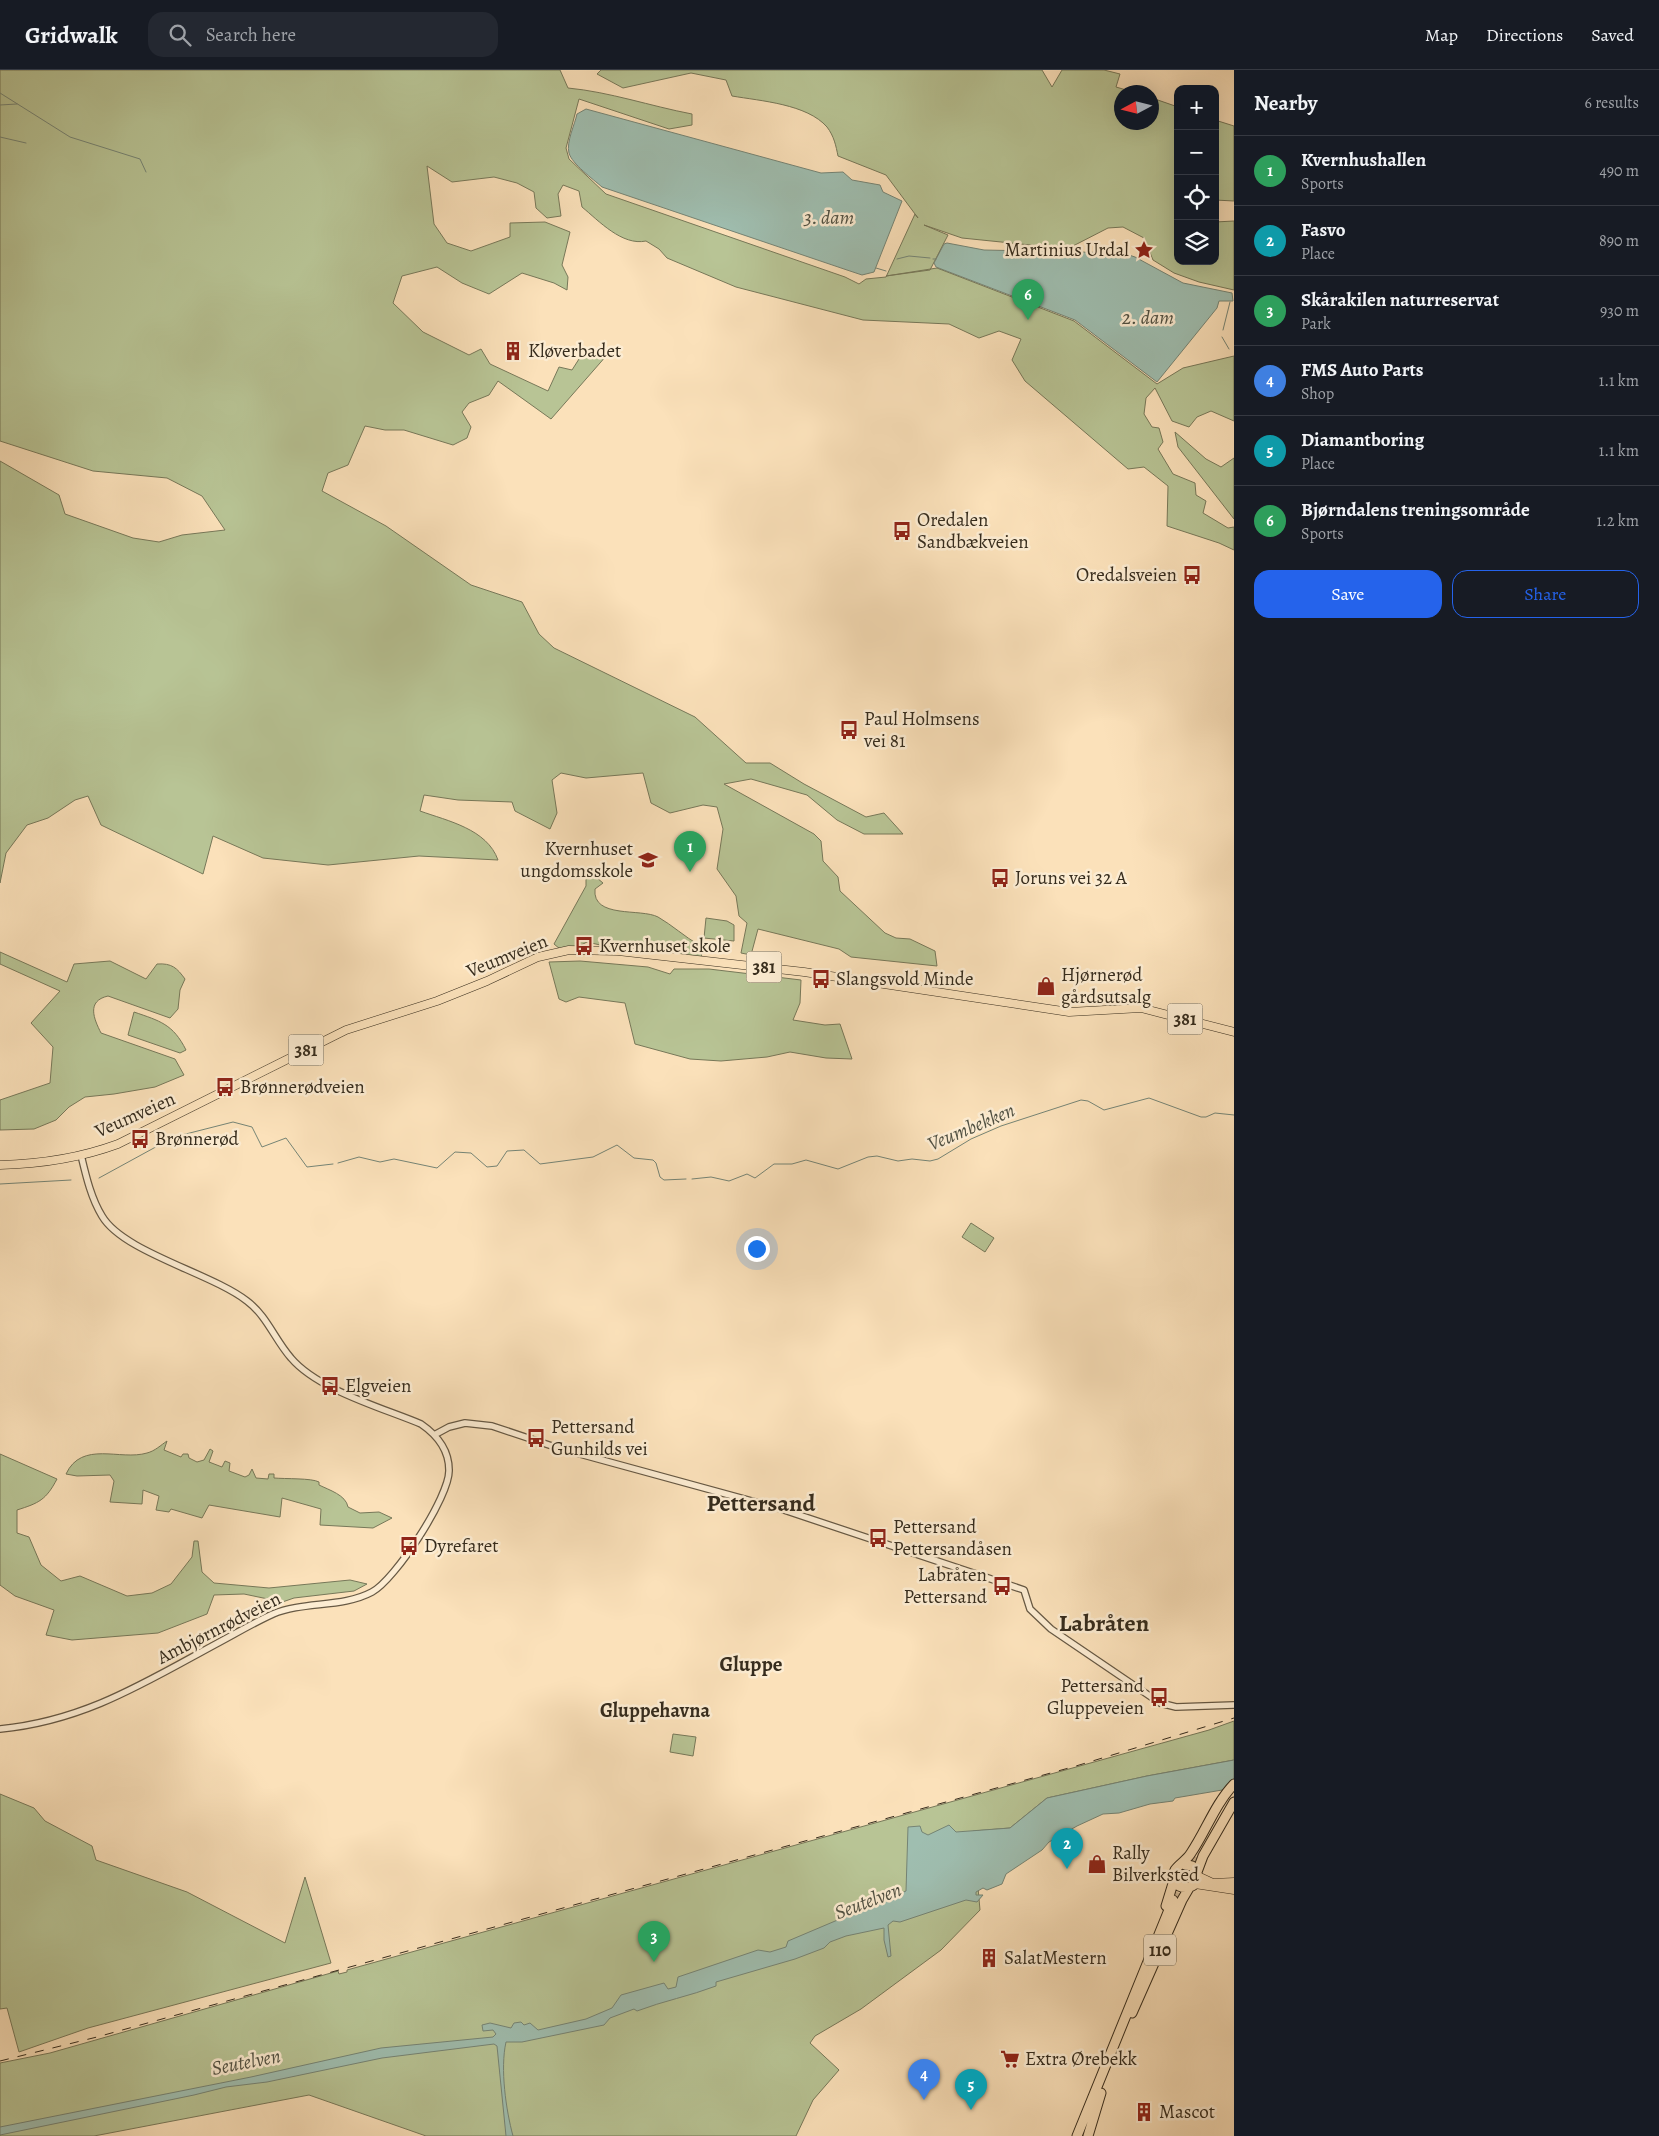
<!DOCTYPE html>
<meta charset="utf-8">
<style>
:root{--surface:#171b24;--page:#242831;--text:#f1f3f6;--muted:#9ea1a6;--line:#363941;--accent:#2563eb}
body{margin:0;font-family:Alegreya,serif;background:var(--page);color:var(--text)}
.controls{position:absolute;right:15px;top:15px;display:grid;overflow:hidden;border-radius:10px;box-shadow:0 5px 20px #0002}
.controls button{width:45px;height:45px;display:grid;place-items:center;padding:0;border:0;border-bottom:1px solid var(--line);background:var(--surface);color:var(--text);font:25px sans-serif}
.compass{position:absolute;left:1114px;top:15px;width:45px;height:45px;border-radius:50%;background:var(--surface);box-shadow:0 5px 20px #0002;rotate:263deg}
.you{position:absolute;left:756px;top:1178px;width:18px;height:18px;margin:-12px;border:4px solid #fff;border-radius:50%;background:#1a73e8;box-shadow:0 0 0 8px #1a73e833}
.badge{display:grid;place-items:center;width:32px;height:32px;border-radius:50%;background:var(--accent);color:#fff;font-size:16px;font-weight:700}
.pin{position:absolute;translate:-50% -41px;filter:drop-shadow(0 1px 2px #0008)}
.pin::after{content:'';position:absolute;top:26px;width:18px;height:15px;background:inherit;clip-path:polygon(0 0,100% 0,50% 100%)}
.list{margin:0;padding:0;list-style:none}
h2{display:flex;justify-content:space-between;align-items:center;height:65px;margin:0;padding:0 20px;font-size:21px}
h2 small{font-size:16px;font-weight:400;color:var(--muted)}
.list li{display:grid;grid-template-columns:32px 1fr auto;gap:15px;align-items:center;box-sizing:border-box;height:70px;padding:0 20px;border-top:1px solid var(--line)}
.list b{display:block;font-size:19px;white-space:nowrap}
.list p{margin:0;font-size:16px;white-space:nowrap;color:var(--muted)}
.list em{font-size:16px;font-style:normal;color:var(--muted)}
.actions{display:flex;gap:10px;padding:15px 20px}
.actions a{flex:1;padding:11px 0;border:1px solid var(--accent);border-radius:15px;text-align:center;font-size:18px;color:var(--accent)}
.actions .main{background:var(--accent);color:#fff}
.icon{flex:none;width:28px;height:28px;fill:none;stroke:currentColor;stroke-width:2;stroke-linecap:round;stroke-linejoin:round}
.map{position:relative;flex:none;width:1234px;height:2066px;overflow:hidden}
header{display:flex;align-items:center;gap:30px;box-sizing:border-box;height:70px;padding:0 25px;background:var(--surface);border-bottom:1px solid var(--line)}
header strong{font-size:24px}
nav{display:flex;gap:28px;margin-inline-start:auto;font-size:18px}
.search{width:350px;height:45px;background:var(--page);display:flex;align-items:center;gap:12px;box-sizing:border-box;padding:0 18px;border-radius:15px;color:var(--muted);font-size:19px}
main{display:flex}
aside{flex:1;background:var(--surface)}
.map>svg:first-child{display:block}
.green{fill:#b8c495;stroke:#777859}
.water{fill:#9fbeb0;stroke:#758475}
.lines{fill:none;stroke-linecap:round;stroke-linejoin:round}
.stream{stroke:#758475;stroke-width:1}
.highway-tunnel{stroke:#d4bd9b;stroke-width:9;stroke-dasharray:9 4.5;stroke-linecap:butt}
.minor-casing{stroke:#675944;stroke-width:8}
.major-casing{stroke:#362c1d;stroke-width:9}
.highway-casing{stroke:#362c1d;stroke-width:11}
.minor{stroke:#fcecd2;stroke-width:5.5}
.major{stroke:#fbe1ba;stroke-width:8}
.highway{stroke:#fbe1ba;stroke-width:9}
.rail{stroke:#362c1d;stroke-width:1;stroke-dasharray:9 9;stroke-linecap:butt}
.labels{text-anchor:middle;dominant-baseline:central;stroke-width:5;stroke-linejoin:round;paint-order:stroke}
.shield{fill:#fcecd2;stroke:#716653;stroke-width:1}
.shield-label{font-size:18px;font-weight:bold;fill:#362c1d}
.poi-label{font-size:19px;fill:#362c1d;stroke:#fcecd2;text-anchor:start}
.street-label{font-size:19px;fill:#362c1d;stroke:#fcecd2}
.water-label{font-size:20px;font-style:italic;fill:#505042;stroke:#fcecd2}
.neighbourhood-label{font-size:20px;font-weight:bold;fill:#362c1d;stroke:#fcecd2}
.quarter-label{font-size:21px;font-weight:bold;fill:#362c1d;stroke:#fcecd2}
.district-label{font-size:24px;font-weight:bold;fill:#362c1d;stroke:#fcecd2}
</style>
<header>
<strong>Gridwalk</strong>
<div class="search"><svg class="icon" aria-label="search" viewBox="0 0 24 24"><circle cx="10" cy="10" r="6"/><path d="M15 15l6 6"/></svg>Search here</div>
<nav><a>Map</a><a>Directions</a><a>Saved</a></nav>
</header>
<main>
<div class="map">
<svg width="1234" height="2066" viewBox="0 0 1234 2066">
<rect width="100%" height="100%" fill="#fbe1ba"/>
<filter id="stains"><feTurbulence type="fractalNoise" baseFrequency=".004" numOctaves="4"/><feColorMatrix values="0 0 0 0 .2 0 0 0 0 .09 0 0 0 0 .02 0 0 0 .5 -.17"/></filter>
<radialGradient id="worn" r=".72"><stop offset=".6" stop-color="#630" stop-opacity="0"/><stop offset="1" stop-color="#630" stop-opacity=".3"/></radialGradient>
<path class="green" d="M0,0H560L568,18C610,22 650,36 692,44V55L669,59L579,29L566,78L569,89L606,124L845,207L859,214L866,209L886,207L915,144L918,148L886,105L838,86C836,76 834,66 827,57C807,34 761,31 732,26L726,10L691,3L623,18L597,4L601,0H1042L1052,17L1062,0H1104L1120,4L1116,17L1133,22H1122V52H1152V28L1178,37V191H1215V152L1234,151V220L1199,212L1174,203L1153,190L1144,168L1123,157L1108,158L1073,176L1050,177L962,168L924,155L948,165L930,200L886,206L937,198L1074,251L1157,314L1183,298L1234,286V351L1211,341L1197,347L1189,357L1172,351L1155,318L1146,328L1144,344L1152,357L1159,358L1163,372L1158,379L1173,404L1195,413L1196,425L1206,431L1203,443L1228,458L1234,457V480L1219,473L1167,456L1168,416L1144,397L1128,399L1025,311L1012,290L1021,269L999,261L979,268L949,254L863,250L736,217L667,188L659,179L646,171C622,176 599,151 582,137L579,121L563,115L558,124L561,146L547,148L536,138L534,122L517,113L494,107L452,112L427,96L434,154L447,173L471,181L510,167V153L545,152L570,162L562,195L568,207L567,220L554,213L522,203L489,224L462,213L437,197L402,206L393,233L423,262L469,285L481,279L490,294L548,321L559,297L572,300L586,278L607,285L551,349L498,311L489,325L469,333L462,342L471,357L467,368L453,375L404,360H385L365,356L348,395L328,403L322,421L386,456L471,515L522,532L539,564L554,578L695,647L746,693H770L804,714L866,747L884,743L903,764H864L837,750L807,725L751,709L724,714L814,764L821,771L823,791L838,807L840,821L885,863L896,868L910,869L935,881L937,896L851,887L839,879L758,859L751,885L741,883L747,853L739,846L736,826L717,799L723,759L717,737L703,735L670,743L651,733L643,703L586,708L561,703L552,710L557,743L550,759L515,741L512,732L458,730L424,725L420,741C448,751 487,759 498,790L419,786L328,795L263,788L213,766L203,804L101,755L88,726L75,730L48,748L27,755L6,783L0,813V391L59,425L65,444L133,468L159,472L182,465L225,460L202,426L167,408L93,401L0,371Z
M1215,50L1234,56V131L1215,130Z
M1175,362L1206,389L1221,397L1234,388V449L1178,377Z
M591,803L603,813L595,819C592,849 641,838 658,847C672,855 685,867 699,875L702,887L609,877L587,872L579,876L560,879L554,874L586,816V807Z
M706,848L727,851L734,855V871L704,868Z
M0,882L67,912L74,894L110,891L146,909L157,894C172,893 177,898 185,909L180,920L178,939L170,948L108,926C86,931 94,949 101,963L175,989L184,1005L155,1017L114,1024L85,1027L69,1037L56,1050L34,1059L0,1060V1030L50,1013L53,977L31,953L60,921L0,894Z
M580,891L648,897L670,904L674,899H709L801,910L800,933L793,950L825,955L840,954L852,989L826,988L790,982L767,987L721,991L690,989L635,974L625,933L579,927L566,932L559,929L549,892Z
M134,942C160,951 173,954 186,980L180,983L128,965Z
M971,1153L994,1168L985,1182L962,1167Z
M167,1371L164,1380L181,1387L183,1384H188L189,1388L197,1392L204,1390L210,1379L213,1381L209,1392L222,1397L225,1391L230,1393L229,1401L245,1407L249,1405L252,1399L256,1408L268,1409L269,1404H274V1408C285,1409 312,1408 319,1412V1415C329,1420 346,1425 348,1437L360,1443L379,1442L392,1448L373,1458L320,1455L321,1439L282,1428L280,1447L209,1435L202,1448L171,1439L169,1442L156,1440L159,1426L143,1420L142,1434L110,1432L114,1411L110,1405L77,1406L66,1404C82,1370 120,1391 147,1383C155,1381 161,1375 167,1371Z
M0,1384L57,1409C46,1430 39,1433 17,1440V1463L29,1467L41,1495L61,1511L80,1506L127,1526L152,1523L171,1514L192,1487L194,1471H198L202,1502L214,1513L269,1518L350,1510L367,1514L354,1521L294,1528L268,1537V1529L244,1524L214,1525L207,1544L158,1563L72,1570L46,1565L54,1540L15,1526L0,1515Z
M1234,1651V1690L1147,1706L1047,1728L1010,1758L973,1761L980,1840L941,1880L861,1939L815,1966L810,1973L839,2000L813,2030L796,2066H426L309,2025L94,2066H0V1993L50,1983L338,1901L339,1904L347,1902V1900L1209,1660Z
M673,1664L696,1667L693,1686L670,1682Z
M0,1724L34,1738L45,1751L92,1776L96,1790L187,1822L285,1873L305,1807L331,1893L88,1958L19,1982L7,1938L0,1939Z"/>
<path class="water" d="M586,39L821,103L843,102L852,110L880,115L883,122L902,131L874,202L862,205L847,200L602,117C593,109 572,94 569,83C566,72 575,54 577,44Z
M947,173L984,180L1123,183L1135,187L1183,213L1232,223L1233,231H1219L1217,238L1157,312L1075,250L936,197L934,193L944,174Z
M1234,1690V1718L1175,1728L1173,1731L1150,1734L1119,1743L1103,1744L1077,1756L1049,1772L1042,1780L1006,1804L1002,1814L987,1820L983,1818L976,1822V1825H983L977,1832L966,1830L900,1852L893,1851L888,1855L891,1886L888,1887L884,1870V1858L846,1866L830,1872L824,1878L795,1889L716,1912V1916C690,1926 663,1931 637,1941L634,1939L610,1948L604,1955L522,1972H506C500,1999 506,2040 513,2066H506L497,1976L494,1974L382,1988L267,2012L226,2017L194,2025L0,2065V2057L251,2007L381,1978L493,1967L496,1964L493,1960L483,1961L482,1955L490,1953L511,1958L514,1953L521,1952L524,1955L530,1953L538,1960L586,1949L612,1938L621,1925L664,1913L668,1919L676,1917L678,1907L758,1880L770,1882L786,1877L788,1871L906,1821L908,1757L920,1756L922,1762L928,1765L949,1755L956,1762L1010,1758L1047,1728L1147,1706Z"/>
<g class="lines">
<path class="stream" d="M0,23L70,67L140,89L146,102
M0,35L17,34
M0,67L26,73
M897,189L909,186L930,188
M933,189H936
M876,198L886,201
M1223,260L1230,232
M1222,267L1229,279
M338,1093L359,1087L380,1092L394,1089L437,1098L455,1082L471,1083L487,1097L497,1096L507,1081L524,1080L540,1094L593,1087L617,1075L634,1088L653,1090L656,1093L660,1107L664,1110L686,1109
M99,1108L174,1067L233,1052L252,1057L262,1077L286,1068L307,1097L333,1094
M692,1109L711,1107L729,1111L747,1104L755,1108L774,1094H792L806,1090L838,1099L868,1087L877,1086L898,1091L912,1089L930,1091L938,1089L971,1069L1001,1056L1081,1030L1088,1031L1104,1040L1149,1028L1201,1047H1206L1215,1043L1234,1045
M0,1114L71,1110"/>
<path class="highway-tunnel" d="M1173,1830L1194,1786"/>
<g class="minor-casing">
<path id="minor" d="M436,1364L449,1357L465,1353L492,1356L558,1378L781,1439L1024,1520L1030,1539L1051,1559L1160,1633L1176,1637L1234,1635
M0,1659C84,1651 144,1613 216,1574C235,1564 253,1553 273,1544C304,1531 342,1538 372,1522C395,1510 450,1426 449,1400C449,1380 437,1365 421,1354C383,1338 318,1320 291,1288C275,1270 267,1246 247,1231C211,1203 123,1182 102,1146C91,1128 86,1106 81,1085"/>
</g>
<g class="major-casing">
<path id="major" d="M0,1095C40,1094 80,1088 118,1074L346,960L437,931L487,911L538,887L569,880L618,881L804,902L1069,942L1141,938L1234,962
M1198,1806L1213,1813L1234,1812
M1195,1814L1234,1820"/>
</g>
<g class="highway-casing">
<path id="highway" d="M1182,1794L1192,1796L1197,1802V1812C1187,1824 1167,1815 1175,1800C1179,1794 1187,1790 1191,1783C1206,1761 1215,1734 1234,1714
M1197,1802L1203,1786L1234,1732
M1166,1836L1174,1810
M1132,1943L1182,1830L1189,1818
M1077,2066L1173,1830
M1088,2066L1101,2023"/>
</g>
<use href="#minor" class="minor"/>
<use href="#major" class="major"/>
<use href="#highway" class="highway"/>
<path class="rail" d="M0,1991L97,1967L1076,1696L1234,1648"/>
</g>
<defs>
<g id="sight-bare" transform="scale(1.5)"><path d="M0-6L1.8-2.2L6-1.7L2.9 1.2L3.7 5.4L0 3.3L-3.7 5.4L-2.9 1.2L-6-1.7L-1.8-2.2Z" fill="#8f2418" stroke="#fcecd2" stroke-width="2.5" paint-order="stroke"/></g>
<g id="building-bare" transform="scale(1.5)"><path d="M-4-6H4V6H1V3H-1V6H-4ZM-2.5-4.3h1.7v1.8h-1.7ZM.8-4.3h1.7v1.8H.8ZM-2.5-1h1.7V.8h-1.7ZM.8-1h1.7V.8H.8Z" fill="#8f2418" stroke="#fcecd2" stroke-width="2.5" paint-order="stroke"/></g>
<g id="bus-bare" transform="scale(1.5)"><path d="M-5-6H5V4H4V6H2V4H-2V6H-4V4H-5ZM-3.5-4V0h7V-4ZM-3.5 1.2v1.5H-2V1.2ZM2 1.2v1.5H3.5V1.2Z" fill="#8f2418" stroke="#fcecd2" stroke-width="2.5" paint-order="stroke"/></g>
<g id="school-bare" transform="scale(1.5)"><path d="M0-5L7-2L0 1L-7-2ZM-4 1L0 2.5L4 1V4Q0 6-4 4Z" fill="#8f2418" stroke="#fcecd2" stroke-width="2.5" paint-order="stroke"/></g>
<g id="shop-bare" transform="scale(1.5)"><path d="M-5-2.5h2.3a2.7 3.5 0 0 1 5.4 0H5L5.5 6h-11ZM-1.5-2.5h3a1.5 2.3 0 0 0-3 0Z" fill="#8f2418" stroke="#fcecd2" stroke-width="2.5" paint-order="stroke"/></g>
<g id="supermarket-bare" transform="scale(1.5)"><path d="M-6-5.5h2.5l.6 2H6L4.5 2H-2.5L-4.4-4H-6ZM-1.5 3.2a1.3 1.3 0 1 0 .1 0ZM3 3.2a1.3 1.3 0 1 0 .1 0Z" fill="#8f2418" stroke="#fcecd2" stroke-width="2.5" paint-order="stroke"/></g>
</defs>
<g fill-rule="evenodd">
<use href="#sight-bare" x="1144" y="180"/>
<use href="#building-bare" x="513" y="281"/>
<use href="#bus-bare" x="902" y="461"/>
<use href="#bus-bare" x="1192" y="505"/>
<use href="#bus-bare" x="849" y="660"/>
<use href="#school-bare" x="648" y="790"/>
<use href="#bus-bare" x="1000" y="808"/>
<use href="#bus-bare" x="584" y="876"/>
<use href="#bus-bare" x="821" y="909"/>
<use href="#shop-bare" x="1046" y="916"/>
<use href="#bus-bare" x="225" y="1017"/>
<use href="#bus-bare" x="140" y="1069"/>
<use href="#bus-bare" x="330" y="1316"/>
<use href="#bus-bare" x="536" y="1368"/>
<use href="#bus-bare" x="878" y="1468"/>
<use href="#bus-bare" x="409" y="1476"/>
<use href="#bus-bare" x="1002" y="1516"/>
<use href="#bus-bare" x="1159" y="1627"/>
<use href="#shop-bare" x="1097" y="1794"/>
<use href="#building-bare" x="989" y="1888"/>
<use href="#supermarket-bare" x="1010" y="1989"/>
<use href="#building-bare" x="1144" y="2042"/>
</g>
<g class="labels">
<g class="shield">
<rect x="746.5" y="881.5" width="35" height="31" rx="4"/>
<rect x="1167.5" y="933.5" width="35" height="31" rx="4"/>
<rect x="288.5" y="964.5" width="35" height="31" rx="4"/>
<rect x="1144" y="1864.5" width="32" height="31" rx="4"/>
</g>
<g class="shield-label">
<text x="764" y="897">381</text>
<text x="1185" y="949">381</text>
<text x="306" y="980">381</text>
<text x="1160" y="1880">110</text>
</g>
<g class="poi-label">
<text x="1129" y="180" text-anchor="end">Martinius Urdal</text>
<text x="528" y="281">Kløverbadet</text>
<text x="917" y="450">Oredalen<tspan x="917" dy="22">Sandbækveien</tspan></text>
<text x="1177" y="505" text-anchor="end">Oredalsveien</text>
<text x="864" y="649">Paul Holmsens<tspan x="864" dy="22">vei 81</tspan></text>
<text x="633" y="779" text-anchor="end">Kvernhuset<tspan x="633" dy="22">ungdomsskole</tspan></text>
<text x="1015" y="808">Joruns vei 32 A</text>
<text x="599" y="876">Kvernhuset skole</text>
<text x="1061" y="905">Hjørnerød<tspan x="1061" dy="22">gårdsutsalg</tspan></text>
<text x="836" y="909">Slangsvold Minde</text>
<text x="240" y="1017">Brønnerødveien</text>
<text x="155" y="1069">Brønnerød</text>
<text x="345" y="1316">Elgveien</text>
<text x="551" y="1357">Pettersand<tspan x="551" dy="22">Gunhilds vei</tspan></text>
<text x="893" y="1457">Pettersand<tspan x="893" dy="22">Pettersandåsen</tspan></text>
<text x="424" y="1476">Dyrefaret</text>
<text x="987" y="1505" text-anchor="end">Labråten<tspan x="987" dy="22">Pettersand</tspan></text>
<text x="1144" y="1616" text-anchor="end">Pettersand<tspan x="1144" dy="22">Gluppeveien</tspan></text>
<text x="1112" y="1783">Rally<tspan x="1112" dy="22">Bilverksted</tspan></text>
<text x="1004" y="1888">SalatMestern</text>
<text x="1025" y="1989">Extra Ørebekk</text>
<text x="1159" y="2042">Mascot</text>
</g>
<g class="street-label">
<text transform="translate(507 886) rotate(-22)">Veumveien</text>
<text transform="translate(135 1045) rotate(-24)">Veumveien</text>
<text transform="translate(219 1558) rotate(-27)">Ambjørnrødveien</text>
</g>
<g class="water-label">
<text x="829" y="147">3. dam</text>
<text x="1148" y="247">2. dam</text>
<text transform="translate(971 1057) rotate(-23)">Veumbekken</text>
<text transform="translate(868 1831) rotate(-21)">Seutelven</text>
<text transform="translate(246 1992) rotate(-11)">Seutelven</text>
</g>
<g class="neighbourhood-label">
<text x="655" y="1640">Gluppehavna</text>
</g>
<g class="quarter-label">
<text x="751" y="1594">Gluppe</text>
</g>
<g class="district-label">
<text x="761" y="1433">Pettersand</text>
<text x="1104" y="1553">Labråten</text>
</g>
</g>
<rect width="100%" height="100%" filter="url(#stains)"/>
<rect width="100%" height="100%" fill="url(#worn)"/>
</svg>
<div class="controls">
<button>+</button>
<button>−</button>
<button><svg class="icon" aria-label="locate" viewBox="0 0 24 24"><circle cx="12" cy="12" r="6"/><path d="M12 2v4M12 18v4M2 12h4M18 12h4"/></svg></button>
<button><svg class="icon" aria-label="layers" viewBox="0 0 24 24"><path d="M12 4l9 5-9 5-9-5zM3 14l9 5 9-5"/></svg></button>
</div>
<svg class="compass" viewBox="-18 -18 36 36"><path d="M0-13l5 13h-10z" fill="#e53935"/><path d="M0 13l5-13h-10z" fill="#9ea1a6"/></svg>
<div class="you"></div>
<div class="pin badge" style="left:690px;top:802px;background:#2e9e5b">1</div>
<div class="pin badge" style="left:1067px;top:1799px;background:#0f9aa8">2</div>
<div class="pin badge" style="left:654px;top:1892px;background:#2e9e5b">3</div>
<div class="pin badge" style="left:924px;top:2030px;background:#3f7fe0">4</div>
<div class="pin badge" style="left:971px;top:2040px;background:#0f9aa8">5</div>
<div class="pin badge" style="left:1028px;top:250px;background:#2e9e5b">6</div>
</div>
<aside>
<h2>Nearby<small>6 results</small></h2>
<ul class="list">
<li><span class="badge" style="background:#2e9e5b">1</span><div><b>Kvernhushallen</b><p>Sports</p></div><em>490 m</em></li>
<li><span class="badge" style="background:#0f9aa8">2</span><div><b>Fasvo</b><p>Place</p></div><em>890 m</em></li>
<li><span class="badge" style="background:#2e9e5b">3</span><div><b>Skårakilen naturreservat</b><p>Park</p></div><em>930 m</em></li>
<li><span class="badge" style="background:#3f7fe0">4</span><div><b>FMS Auto Parts</b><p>Shop</p></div><em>1.1 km</em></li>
<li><span class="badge" style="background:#0f9aa8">5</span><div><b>Diamantboring</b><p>Place</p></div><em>1.1 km</em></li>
<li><span class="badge" style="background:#2e9e5b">6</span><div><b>Bjørndalens treningsområde</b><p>Sports</p></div><em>1.2 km</em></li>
</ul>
<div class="actions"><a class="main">Save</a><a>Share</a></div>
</aside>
</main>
